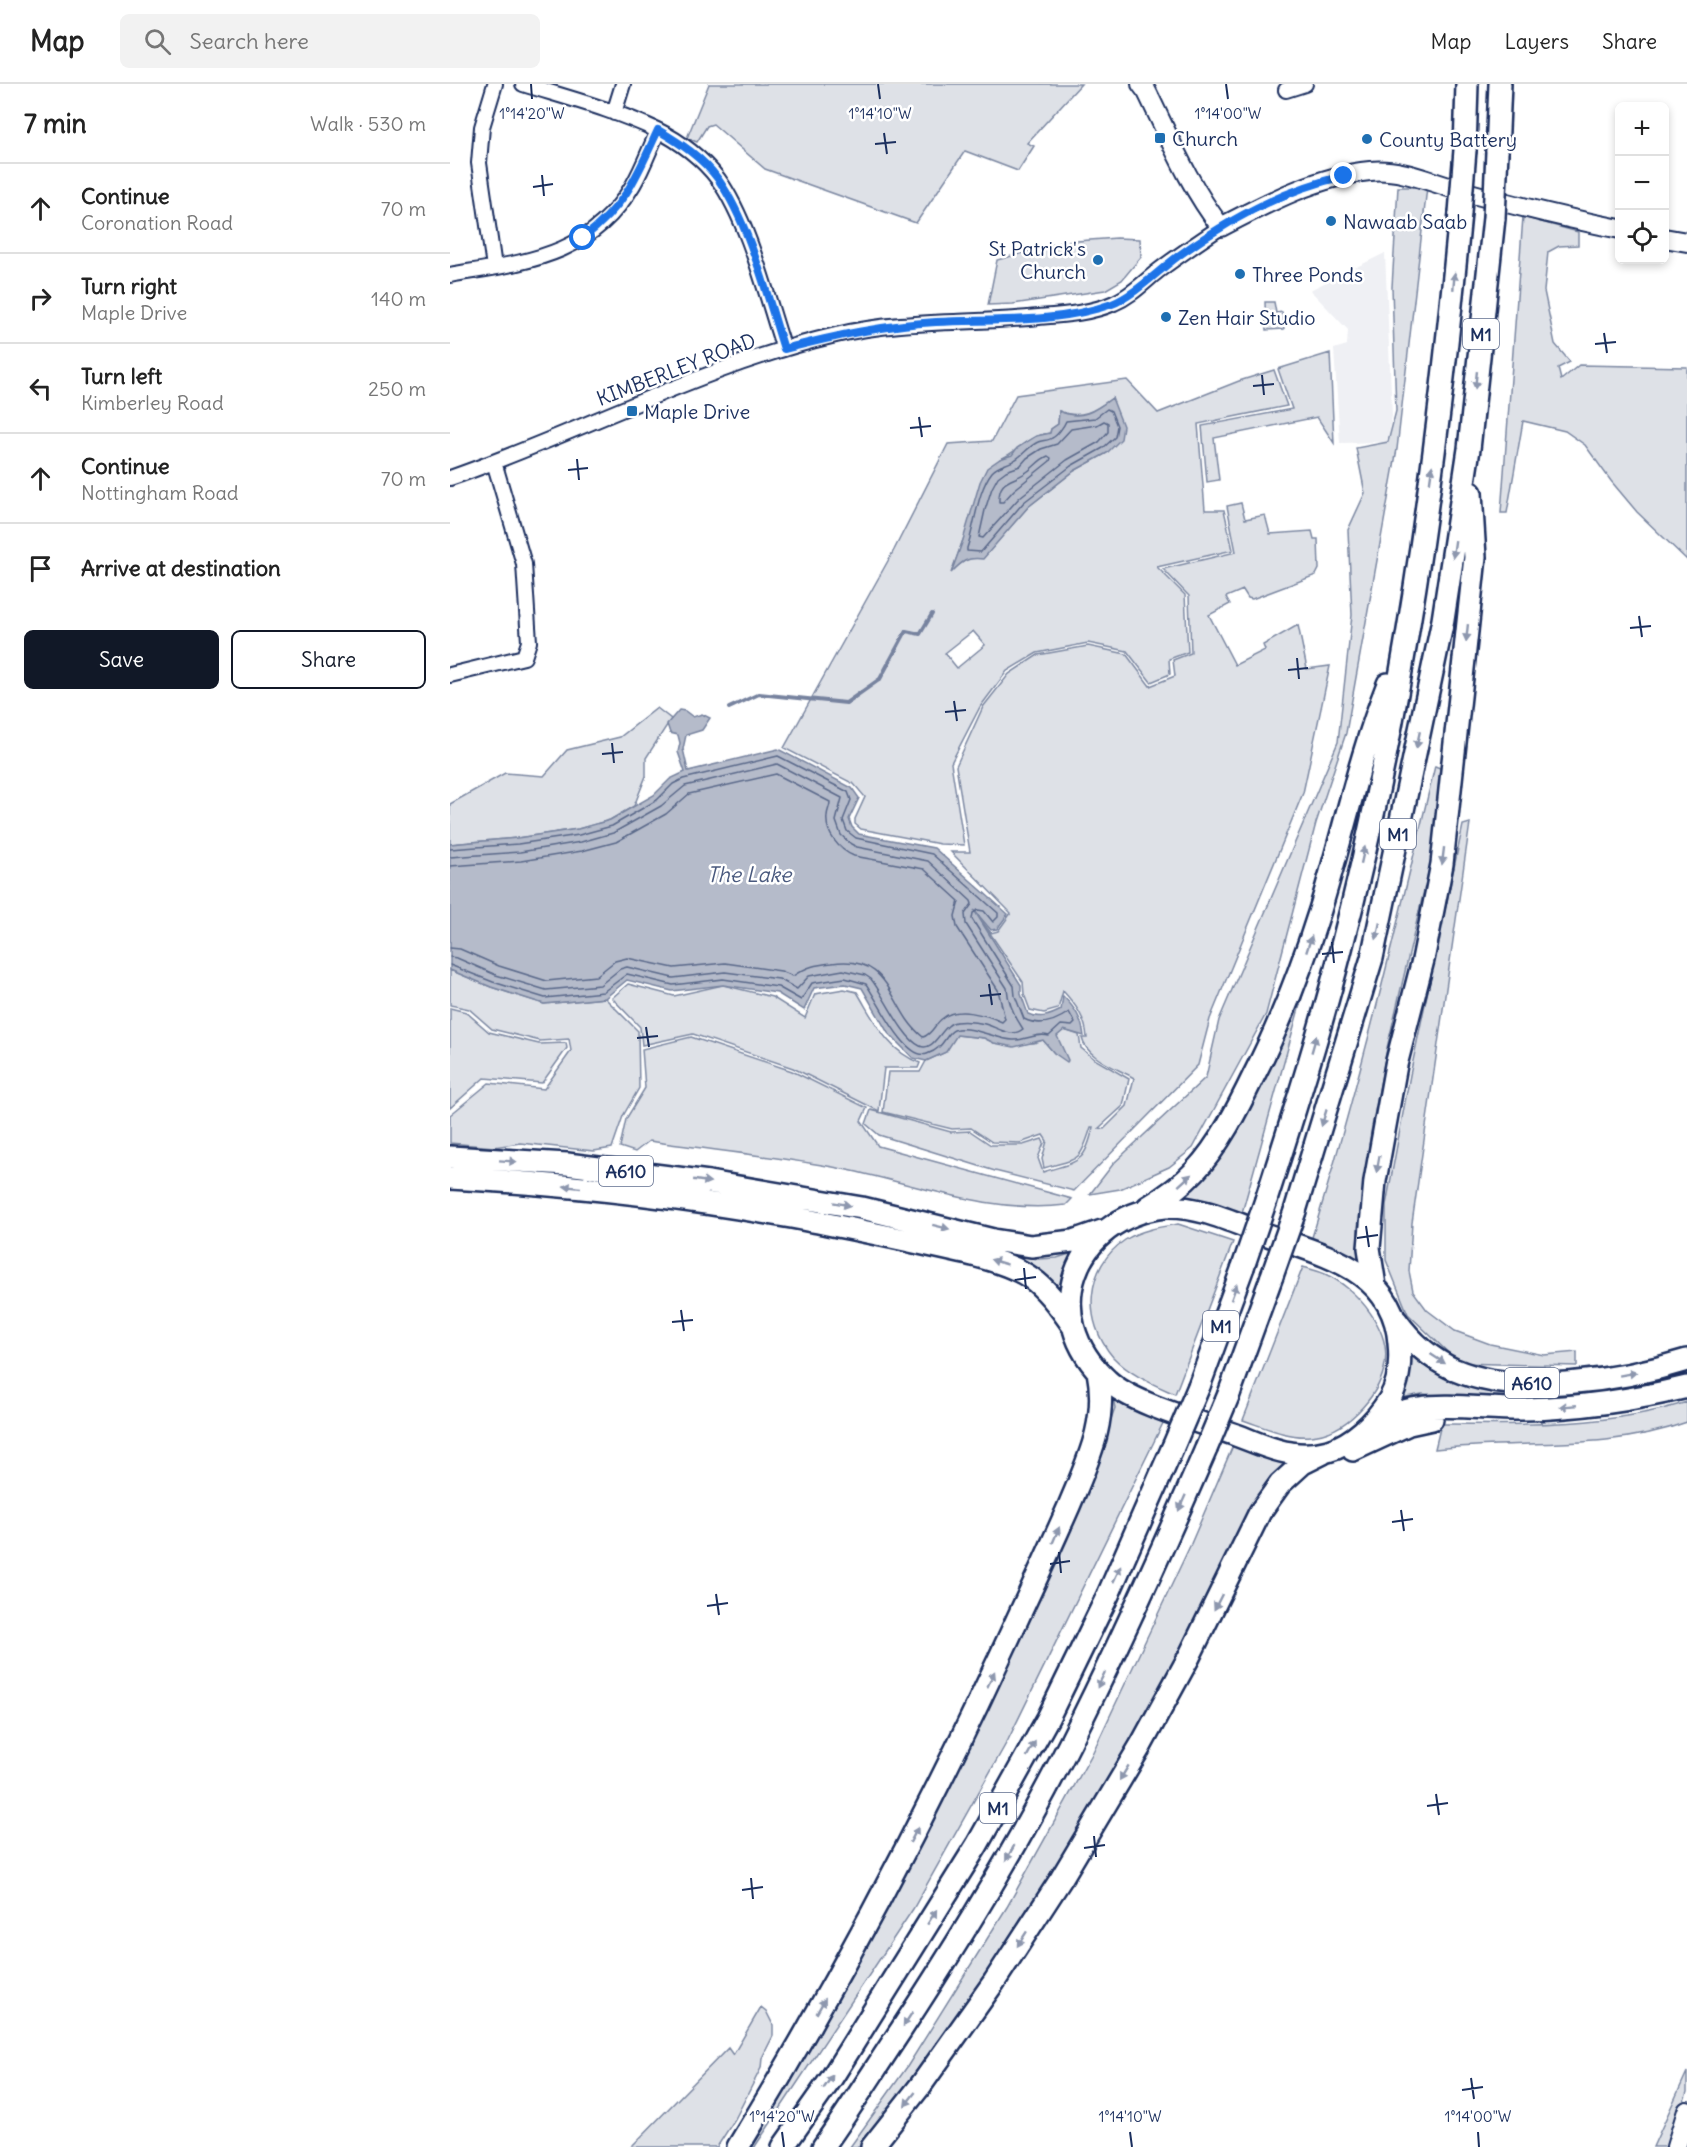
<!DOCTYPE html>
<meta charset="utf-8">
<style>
:root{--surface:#fff;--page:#f2f2f2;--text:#222;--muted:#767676;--line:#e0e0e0;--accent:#111827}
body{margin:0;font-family:Delius,sans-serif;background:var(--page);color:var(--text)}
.controls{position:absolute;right:18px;top:18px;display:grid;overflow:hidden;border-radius:9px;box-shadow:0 3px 9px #0003}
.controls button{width:54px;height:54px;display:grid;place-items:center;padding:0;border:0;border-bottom:2px solid var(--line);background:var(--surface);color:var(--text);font:30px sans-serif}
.stop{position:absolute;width:18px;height:18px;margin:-14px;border:4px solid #1a73e8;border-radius:50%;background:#fff}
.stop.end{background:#1a73e8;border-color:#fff;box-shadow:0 2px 6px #0008}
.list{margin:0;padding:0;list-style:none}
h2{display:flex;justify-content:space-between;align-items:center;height:78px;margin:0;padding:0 24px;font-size:26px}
h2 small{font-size:20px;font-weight:400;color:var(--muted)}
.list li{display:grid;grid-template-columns:39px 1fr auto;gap:18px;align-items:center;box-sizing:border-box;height:90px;padding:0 24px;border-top:2px solid var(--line)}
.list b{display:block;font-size:22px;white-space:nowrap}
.list p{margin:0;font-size:20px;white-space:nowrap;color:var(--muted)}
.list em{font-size:20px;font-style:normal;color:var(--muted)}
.actions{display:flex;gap:12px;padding:18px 24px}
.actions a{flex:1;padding:14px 0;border:2px solid var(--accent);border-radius:9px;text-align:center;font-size:21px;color:var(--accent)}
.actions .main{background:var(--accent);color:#fff}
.icon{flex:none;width:33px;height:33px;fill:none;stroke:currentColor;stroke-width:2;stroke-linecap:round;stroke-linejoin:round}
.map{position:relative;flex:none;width:1237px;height:2063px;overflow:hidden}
header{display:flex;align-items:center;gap:36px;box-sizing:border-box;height:84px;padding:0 30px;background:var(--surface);border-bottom:2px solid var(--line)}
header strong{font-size:28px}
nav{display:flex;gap:33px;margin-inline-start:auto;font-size:21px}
.search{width:420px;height:54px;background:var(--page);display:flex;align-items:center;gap:15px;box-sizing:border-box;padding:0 21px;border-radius:9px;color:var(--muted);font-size:22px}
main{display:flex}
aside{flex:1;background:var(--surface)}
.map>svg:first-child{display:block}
.built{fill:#eff0f4}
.green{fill:#dee1e7;stroke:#7c88a2;stroke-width:1.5;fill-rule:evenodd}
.water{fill:#b5bbca;stroke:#77839f;stroke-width:1.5}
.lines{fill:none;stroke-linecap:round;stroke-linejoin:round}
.shore{stroke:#596789;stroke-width:1.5}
.stream{stroke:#77839f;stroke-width:4}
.minor-casing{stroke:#1b2f5e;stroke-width:18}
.major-casing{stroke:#1b2f5e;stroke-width:22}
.highway-casing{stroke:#1b2f5e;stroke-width:26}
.minor{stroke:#fff;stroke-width:14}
.major{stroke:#fff;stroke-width:18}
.highway{stroke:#fff;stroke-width:21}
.highway-bridge-casing{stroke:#1b2f5e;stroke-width:26;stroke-linecap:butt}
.highway-bridge{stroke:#fff;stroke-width:21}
.oneway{fill:#8d97ae}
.route{stroke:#1a73e8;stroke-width:8}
.ticks{fill:none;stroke:#1b2f5e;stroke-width:2}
.poi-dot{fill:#1f6fb2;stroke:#fff;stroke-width:2}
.labels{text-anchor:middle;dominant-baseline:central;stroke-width:5;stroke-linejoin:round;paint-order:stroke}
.shield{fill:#fff;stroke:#5f6d8e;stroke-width:1.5}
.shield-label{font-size:18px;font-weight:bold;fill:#1b2f5e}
.poi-label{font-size:20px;fill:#1b2f5e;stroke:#fff;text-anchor:start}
.street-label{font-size:20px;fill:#1b2f5e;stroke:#fff}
.water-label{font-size:21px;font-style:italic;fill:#49597e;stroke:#fff}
.ticks-label{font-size:15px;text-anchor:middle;fill:#1b2f5e;stroke:#fff;stroke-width:5;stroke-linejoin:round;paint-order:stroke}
</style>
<header>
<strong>Map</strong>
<div class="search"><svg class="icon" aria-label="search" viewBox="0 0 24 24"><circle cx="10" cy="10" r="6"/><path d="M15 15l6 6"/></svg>Search here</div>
<nav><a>Map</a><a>Layers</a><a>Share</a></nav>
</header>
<main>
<aside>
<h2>7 min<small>Walk · 530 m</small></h2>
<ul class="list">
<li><svg class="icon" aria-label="ahead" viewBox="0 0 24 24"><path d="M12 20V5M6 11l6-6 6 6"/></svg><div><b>Continue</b><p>Coronation Road</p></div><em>70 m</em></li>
<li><svg class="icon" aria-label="right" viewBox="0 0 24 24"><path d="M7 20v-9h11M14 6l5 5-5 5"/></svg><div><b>Turn right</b><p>Maple Drive</p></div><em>140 m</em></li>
<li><svg class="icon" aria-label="left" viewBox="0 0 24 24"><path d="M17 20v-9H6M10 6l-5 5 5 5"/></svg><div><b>Turn left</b><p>Kimberley Road</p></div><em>250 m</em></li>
<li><svg class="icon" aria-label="ahead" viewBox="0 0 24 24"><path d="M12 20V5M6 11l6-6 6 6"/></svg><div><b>Continue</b><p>Nottingham Road</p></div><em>70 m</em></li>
<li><svg class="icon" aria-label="arrive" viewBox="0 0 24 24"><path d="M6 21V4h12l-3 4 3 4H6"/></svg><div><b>Arrive at destination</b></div></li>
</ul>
<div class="actions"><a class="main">Save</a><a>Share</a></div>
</aside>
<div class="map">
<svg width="1237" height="2063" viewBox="0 0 1237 2063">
<rect width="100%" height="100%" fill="#fff"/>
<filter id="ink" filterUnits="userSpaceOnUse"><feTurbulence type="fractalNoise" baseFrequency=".0167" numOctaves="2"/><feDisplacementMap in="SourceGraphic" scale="12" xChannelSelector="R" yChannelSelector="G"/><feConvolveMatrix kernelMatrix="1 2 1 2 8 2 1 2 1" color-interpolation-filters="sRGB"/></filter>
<g filter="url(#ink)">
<path class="built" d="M935,169L942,332L938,358L890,359L884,265L897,261L898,246L860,206Z"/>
<path class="green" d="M259,0H631L577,59L584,62L568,87L515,67L466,139L315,85L263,40L257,42L247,58L237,54Z
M948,103H977L947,365L896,649L866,739L816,930L743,1064L719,1083L670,1105L640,1110L664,1079L756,993L769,936L888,658L902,531L898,446L915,409L906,364L938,358L946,327L942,203Z
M1073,133L1128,148V161L1109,162L1098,168L1094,207L1105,260L1120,278L1108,284L1111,296L1129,281L1237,283V476L1187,428L1161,397L1135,361L1115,347L1073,337L1057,429H1051Z
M667,154L690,155L691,173L672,196L655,206L563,220L538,221L547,176L613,158Z
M815,218H824L826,229L832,228L834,245L816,246Z
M880,269L884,359L867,333L764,354L769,396L757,398L752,342L842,325L828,285Z
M824,286L837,322L748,340L755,426H774L783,466L707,483L735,511L738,568L719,575L720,590L701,598L677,567L638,559L587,569L557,587L530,623L501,679L514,761L490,760L411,745L405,740V735L415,713L404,700L334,664L444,466L498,360L542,357L566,311L677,296L708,329L789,297ZM662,314L657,369L624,387L578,423L533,474C518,473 513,477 502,487L513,456L550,375C564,370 571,359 585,353C589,350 595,350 600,349L601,345L608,340L609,327C631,336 644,327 662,314ZM523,547L535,561L507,584L495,569Z
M791,419L795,435L815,431L820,450L862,447L864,455H868L869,485L866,491L802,515L798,514L793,506L776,513L780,520L759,531L785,581L815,566L813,561L848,541L857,585L880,582L853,709L760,935L748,981L624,1107L545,1087L429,1051L416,1040L421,1026L501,1048L520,1047L541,1061H573L592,1055L594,1059L588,1074L593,1088C627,1077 635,1081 643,1043H641C630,1079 629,1074 594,1084L592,1075L597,1057L593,1051L570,1059L542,1058L521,1044L502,1045L433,1028L438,988H470L476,977L496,968L506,951L534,954L544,959H584L593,956L604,969L617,976L606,952L614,946L629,951L631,964L646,976L679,995L673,1022L649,1044L654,1045L677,1022L684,994C667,984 636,974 632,954H637C636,935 626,921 613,907L608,925L594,929L580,926L574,910L573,898L527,830L541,849L548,847L561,829L501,768H520L506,682L533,623L559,590L588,571L638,562L676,570L700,602L725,592L723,576L741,569L739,512L713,485L786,468L777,422Z
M207,624L221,635L196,674V692L184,722L160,736L128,745L67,754L0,760V720L55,689L94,692L117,666L170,653Z
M985,682L990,684L983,768L937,964L921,1048L908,1143V1180L860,1160C909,1002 947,842 985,682Z
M1020,739L962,1139L959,1187L963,1207L977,1226L1005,1247L1040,1260L1094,1271L1127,1268V1282L1009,1279L958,1230L936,1176V1121L960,991L1013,741Z
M0,886L41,903L94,920L155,914L188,947L189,1004L173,1032L162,1064L144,1067L70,1059L44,1063L0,1059V1031L39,999L94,1005L121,967L119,955L90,957L42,945L19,925L0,921Z
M178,900L224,912L273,901L322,913L355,934L365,910L394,905L407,908C424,936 437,967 470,979L468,984H434L429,1027L343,984L243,950L192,961L190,943L162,914Z
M855,903L790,1136L732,1116L756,1090L790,1039Z
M0,924L16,928L39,948L89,960L116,959L117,964L92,999L34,994L0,1024Z
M241,953L342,987L417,1024L411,1037L428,1062L622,1115L616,1121C541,1131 461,1098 388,1084C326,1072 261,1066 199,1057L185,1068L170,1063L176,1035L195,1004L192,965Z
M419,1136L563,1171L588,1175L607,1174L629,1167L614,1215L601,1201L420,1141Z
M728,1140L783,1158L725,1310C703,1300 680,1291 663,1273C632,1237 635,1183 675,1156C690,1146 710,1143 728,1140Z
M853,1183C860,1185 868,1187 875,1190C907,1204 944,1248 934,1285C930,1302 920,1316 908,1328C895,1341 879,1351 860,1352C838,1354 814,1343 793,1336Z
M955,1266C1011,1320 1066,1307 1137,1301C1170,1298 1204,1296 1237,1288V1296L1158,1311L1061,1316L972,1310L956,1313L942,1319Z
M662,1308L718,1329L558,1656L463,1825L306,2061L305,2063H296L632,1413L665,1324Z
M1237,1318V1338C1156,1368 1069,1355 985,1365L991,1340C1073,1341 1158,1343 1237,1318Z
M785,1357L850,1375L678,1668L576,1836L511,1928L409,2063H400L457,1983L557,1823L642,1670L740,1462Z
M311,1923L316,1927L323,1941V1952L312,1974L311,1984L285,2035L267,2063H181L278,1964L283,1971Z
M1237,1988V2008L1219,2063H1203Z"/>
<path class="water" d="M662,314L673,342L671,355L657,369L624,387L578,423L533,475C517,473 512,477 501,489L513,456L530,398L537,384L550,375L562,371L567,364L586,352L600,349L601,345L608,340L609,327C631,337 645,327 662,314Z
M229,626L235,627L243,633L252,630L260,634L252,646L236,651L233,665L238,687L328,665L402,704L409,714L399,735L402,743L409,750L484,764L558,830L547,845L541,846L524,826L571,901V910L578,930C591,935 599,932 611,926L613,912C625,924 632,935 634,952L614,946L607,952L618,976L617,978L604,969L593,956L564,963L544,959L534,954L507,951L496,968L476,977L463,974L438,949L412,904L395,900L364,904L354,926L327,909L273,901L222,907L177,896L155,914L94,920L41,903L0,886V760L67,754L128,745L160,736L204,711L220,695L235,688L228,668L230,659L228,651L220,649L217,640Z"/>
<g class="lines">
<path class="shore" d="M657,325L661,327L667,342L665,353L653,364L621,382L574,418L531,468L517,467V464C525,442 527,407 542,388C549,380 559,381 566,375C574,370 579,362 588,358C592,356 598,357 602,354C607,352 614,342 616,337L645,334Z
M654,337L658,339V348L649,358L617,376L570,413L533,454L529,453L535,426L542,404L548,393L556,387L570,382L577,374L591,365L607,360L621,345L647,341Z
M598,372L601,374L600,377L564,406L553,418H549C548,395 562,398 575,389C584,384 588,376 598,372Z
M0,765L68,760L129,751L162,742L207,716L223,700L233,695L328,672L398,708L401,716L393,736L397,747L406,754L482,770L548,829V833L543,838L534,827L528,826L523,829L522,835L564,902L565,912L574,935C590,943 605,938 619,928L625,939L622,942L611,941L599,952C587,948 575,957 563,956C548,956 519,940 504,946C495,950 495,964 477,970C455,977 427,915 416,900L395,894L362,899L351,916L328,903L273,895L223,901L177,890L153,908L95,914L43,898L0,881
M0,773L70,768L131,758L163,749L211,722L235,702L327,680L392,714L386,737L391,751L401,760L407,763L478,777L521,817L522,820L515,830L516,840L557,904C558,920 565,933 573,945C562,954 550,945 538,941C530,938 515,937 506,938C492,939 485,969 470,962C452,954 434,911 421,895L415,891L393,886L359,892L347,905L329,895L275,888L223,894L177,883L170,885L150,901L96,906L46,891L7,874L0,873
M0,782L71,777L132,767L166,758L216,730L239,710L326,690L380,718C380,723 377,727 377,732C375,749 389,766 404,772L474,785L509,817L505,832L507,843L548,906L555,935L552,938C537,931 507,922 493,934C484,940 483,950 473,953C437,924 444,870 382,879C365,881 358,882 343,892L331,887L275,879L224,884L177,874L165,877L146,892L97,897L49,882L10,865L0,864"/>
<path class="stream" d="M279,624L309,610L396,619L430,595L456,547L470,550L482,530"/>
<g class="minor-casing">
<path id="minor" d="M73,0C118,14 165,26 207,46C230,57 253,75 268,95C299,138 317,214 334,265
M836,6L855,0
M164,29L173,0
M44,183L29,79L32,43L45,0
M0,191C74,178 140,174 183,101C193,84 200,64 208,47
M0,394C130,349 252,282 386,251C453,235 521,240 589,233C614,231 642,229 664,219C681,212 694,198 708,187C729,171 750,157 771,143
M0,591L74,573L79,558L74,480L44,378"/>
</g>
<g class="major-casing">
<path id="major" d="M691,0L697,8C720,55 739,102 771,143C817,119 868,92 920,87C949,84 978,97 1005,105C1059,120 1114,134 1170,145
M1214,154L1237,158
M1226,2063L1237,2027"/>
</g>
<g class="highway-casing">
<path id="highway" d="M1015,66L1017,0
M1047,68L1050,0
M0,1073L117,1080L259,1098L412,1124L543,1156L581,1162L623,1157L652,1147
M0,1094C112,1100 225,1112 335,1132C398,1143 460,1157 523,1171C577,1185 591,1195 623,1242
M816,1116C842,1036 868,955 889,873C953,630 987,379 1010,129
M698,1123C715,1113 731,1102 745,1087C769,1062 789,1022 804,991C831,938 852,883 870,826C893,751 909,673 938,600
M715,1123C751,1122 782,1138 815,1150C872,1171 944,1185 949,1259C951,1278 949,1299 939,1316C925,1338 903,1360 878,1367C867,1370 852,1371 841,1369C823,1367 803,1357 786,1351C751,1338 682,1320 657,1296C587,1232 623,1134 715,1123Z
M845,1127L922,874L993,536L1019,365L1044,134
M925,1202L919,1164L925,1097L946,981L973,876L992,780L1025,473L1021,409
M946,1236C961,1257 981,1275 1005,1286C1068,1313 1173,1296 1237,1276
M749,1302L793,1183
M779,1310L822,1192
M922,1340C937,1333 952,1326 969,1324C1000,1319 1042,1326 1074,1325C1129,1324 1184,1316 1237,1303
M903,1366L959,1340L982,1335
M288,2063C394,1890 488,1710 572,1525C588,1491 604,1456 619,1422C638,1376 658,1338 648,1287
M333,2063L381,1995L527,1761L598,1634L658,1511L723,1363
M373,2063C400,2025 425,1985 451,1946C512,1853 571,1757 621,1657C669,1562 713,1464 756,1365
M422,2063L471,2001L544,1898L611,1795L691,1661L739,1573L810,1428L830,1400L853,1379L873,1369"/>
</g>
<use href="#minor" class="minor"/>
<use href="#major" class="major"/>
<use href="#highway" class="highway"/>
<g class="highway-bridge-casing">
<path id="highway-bridge" d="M1010,129L1015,66
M1044,134L1047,68
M793,1183L816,1116
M822,1192L845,1127
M723,1363L749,1302
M756,1365L779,1310"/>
</g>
<use href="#highway-bridge" class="highway-bridge"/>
</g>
<defs><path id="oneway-solid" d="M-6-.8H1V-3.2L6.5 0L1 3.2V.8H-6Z" transform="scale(1.5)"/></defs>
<g class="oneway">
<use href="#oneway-solid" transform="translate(1004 197) rotate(-85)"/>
<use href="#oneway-solid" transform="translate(1026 296) rotate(96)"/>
<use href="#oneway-solid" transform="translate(981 390) rotate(-82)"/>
<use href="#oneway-solid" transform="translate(1004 465) rotate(98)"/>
<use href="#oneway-solid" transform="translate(1017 549) rotate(96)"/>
<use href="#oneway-solid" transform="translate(968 656) rotate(102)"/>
<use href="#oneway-solid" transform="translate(913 771) rotate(-77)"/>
<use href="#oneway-solid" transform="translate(993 772) rotate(97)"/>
<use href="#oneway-solid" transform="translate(928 847) rotate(102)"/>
<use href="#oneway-solid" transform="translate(859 860) rotate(-72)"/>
<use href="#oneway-solid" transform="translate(864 960) rotate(-74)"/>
<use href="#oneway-solid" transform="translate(874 1034) rotate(107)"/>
<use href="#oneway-solid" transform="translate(58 1077) rotate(4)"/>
<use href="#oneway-solid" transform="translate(928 1080) rotate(100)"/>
<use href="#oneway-solid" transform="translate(735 1096) rotate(-42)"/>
<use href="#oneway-solid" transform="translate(252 1097) rotate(8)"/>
<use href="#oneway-solid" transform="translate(122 1103) rotate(-174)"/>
<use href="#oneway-solid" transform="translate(392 1120) rotate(10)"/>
<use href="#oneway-solid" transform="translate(491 1143) rotate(14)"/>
<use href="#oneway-solid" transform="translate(549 1178) rotate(-163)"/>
<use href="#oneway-solid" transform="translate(784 1208) rotate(-70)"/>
<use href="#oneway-solid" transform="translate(988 1275) rotate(33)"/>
<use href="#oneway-solid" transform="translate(1178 1290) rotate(-10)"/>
<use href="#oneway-solid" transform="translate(1118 1322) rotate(175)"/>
<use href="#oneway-solid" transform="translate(732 1419) rotate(114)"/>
<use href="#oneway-solid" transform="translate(606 1451) rotate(-67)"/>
<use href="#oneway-solid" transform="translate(667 1490) rotate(-65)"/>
<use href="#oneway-solid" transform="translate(768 1518) rotate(117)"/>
<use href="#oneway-solid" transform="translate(541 1595) rotate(-65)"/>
<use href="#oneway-solid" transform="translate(651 1596) rotate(116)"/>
<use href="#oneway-solid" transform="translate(581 1665) rotate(-61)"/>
<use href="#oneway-solid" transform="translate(674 1689) rotate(121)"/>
<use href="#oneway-solid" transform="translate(464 1751) rotate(-62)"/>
<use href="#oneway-solid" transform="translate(560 1769) rotate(120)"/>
<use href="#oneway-solid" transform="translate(482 1833) rotate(-58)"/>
<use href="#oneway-solid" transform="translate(572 1855) rotate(123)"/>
<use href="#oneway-solid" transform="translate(371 1922) rotate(-60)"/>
<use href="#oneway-solid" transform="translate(458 1935) rotate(123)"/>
<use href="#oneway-solid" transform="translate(378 1998) rotate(-56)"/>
<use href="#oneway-solid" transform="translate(460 2015) rotate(128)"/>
</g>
</g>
<g class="lines" filter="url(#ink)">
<path class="route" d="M133,154C176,121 186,94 208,46C230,59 253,74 268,95C300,141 317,212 334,265C385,252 434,241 486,238C544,235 606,240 662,220C684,212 711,184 731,170C780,135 836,105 894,92"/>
</g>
<path class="ticks" d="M81,0L82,15M428,0L430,15M776,0L778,15M434,49L437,70M425,60L446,58M92,91L94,112M83,103L103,100M1154,249L1157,269M1145,260L1166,258M812,291L814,311M803,302L824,300M469,333L472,353M460,344L481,342M127,375L129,396M118,386L138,384M1189,532L1192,553M1180,544L1201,542M847,574L849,595M838,586L858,584M504,617L507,637M495,628L516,626M162,659L164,679M152,670L173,668M882,858L884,879M872,870L893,868M539,900L542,921M530,912L551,910M196,943L199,963M187,954L208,952M916,1142L919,1163M907,1154L928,1151M574,1184L576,1205M565,1196L586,1193M231,1226L234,1247M222,1238L243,1236M951,1426L954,1447M942,1438L963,1435M609,1468L611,1489M600,1480L620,1477M266,1510L269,1531M257,1522L278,1519M986,1710L989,1731M977,1722L998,1719M644,1752L646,1773M634,1764L655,1761M301,1794L303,1815M292,1806L313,1803M1021,1994L1024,2015M1012,2006L1033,2003M332,2048L334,2063M680,2048L682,2063M1028,2048L1029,2063"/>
<g class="poi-dot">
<rect x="704" y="48" width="12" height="12" rx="3"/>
<circle cx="917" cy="55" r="6"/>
<circle cx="881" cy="137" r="6"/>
<circle cx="648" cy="176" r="6"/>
<circle cx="790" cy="190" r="6"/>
<circle cx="716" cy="233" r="6"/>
<rect x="176" y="321" width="12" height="12" rx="3"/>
</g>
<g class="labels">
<g class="shield">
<rect x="1013" y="235" width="36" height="30" rx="4.5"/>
<rect x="930" y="735" width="36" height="30" rx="4.5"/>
<rect x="149" y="1072" width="54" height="30" rx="4.5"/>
<rect x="753" y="1227" width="36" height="30" rx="4.5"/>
<rect x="1055" y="1284" width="54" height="30" rx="4.5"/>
<rect x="530" y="1709" width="36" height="30" rx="4.5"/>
</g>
<g class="shield-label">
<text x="1031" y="250">M1</text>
<text x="948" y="750">M1</text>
<text x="176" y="1087">A610</text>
<text x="771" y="1242">M1</text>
<text x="1082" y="1299">A610</text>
<text x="548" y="1724">M1</text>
</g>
<g class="poi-label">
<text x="722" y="54">Church</text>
<text x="929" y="55">County Battery</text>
<text x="893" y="137">Nawaab Saab</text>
<text x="636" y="164" text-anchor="end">St Patrick's<tspan x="636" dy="23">Church</tspan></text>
<text x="802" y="190">Three Ponds</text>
<text x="728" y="233">Zen Hair Studio</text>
<text x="194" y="327">Maple Drive</text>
</g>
<g class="street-label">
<text transform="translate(226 285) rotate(-21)">KIMBERLEY ROAD</text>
</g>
<g class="water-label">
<text x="299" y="790">The Lake</text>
</g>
</g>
<g class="ticks-label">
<text x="82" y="35">1°14'20"W</text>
<text x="430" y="35">1°14'10"W</text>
<text x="778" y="35">1°14'00"W</text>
<text x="332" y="2038">1°14'20"W</text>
<text x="680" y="2038">1°14'10"W</text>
<text x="1028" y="2038">1°14'00"W</text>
</g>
</svg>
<div class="controls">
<button>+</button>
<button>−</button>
<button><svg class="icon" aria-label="locate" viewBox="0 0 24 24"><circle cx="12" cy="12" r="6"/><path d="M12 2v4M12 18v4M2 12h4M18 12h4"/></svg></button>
</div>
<div class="stop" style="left:133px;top:154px"></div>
<div class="stop end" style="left:894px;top:92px"></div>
</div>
</main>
